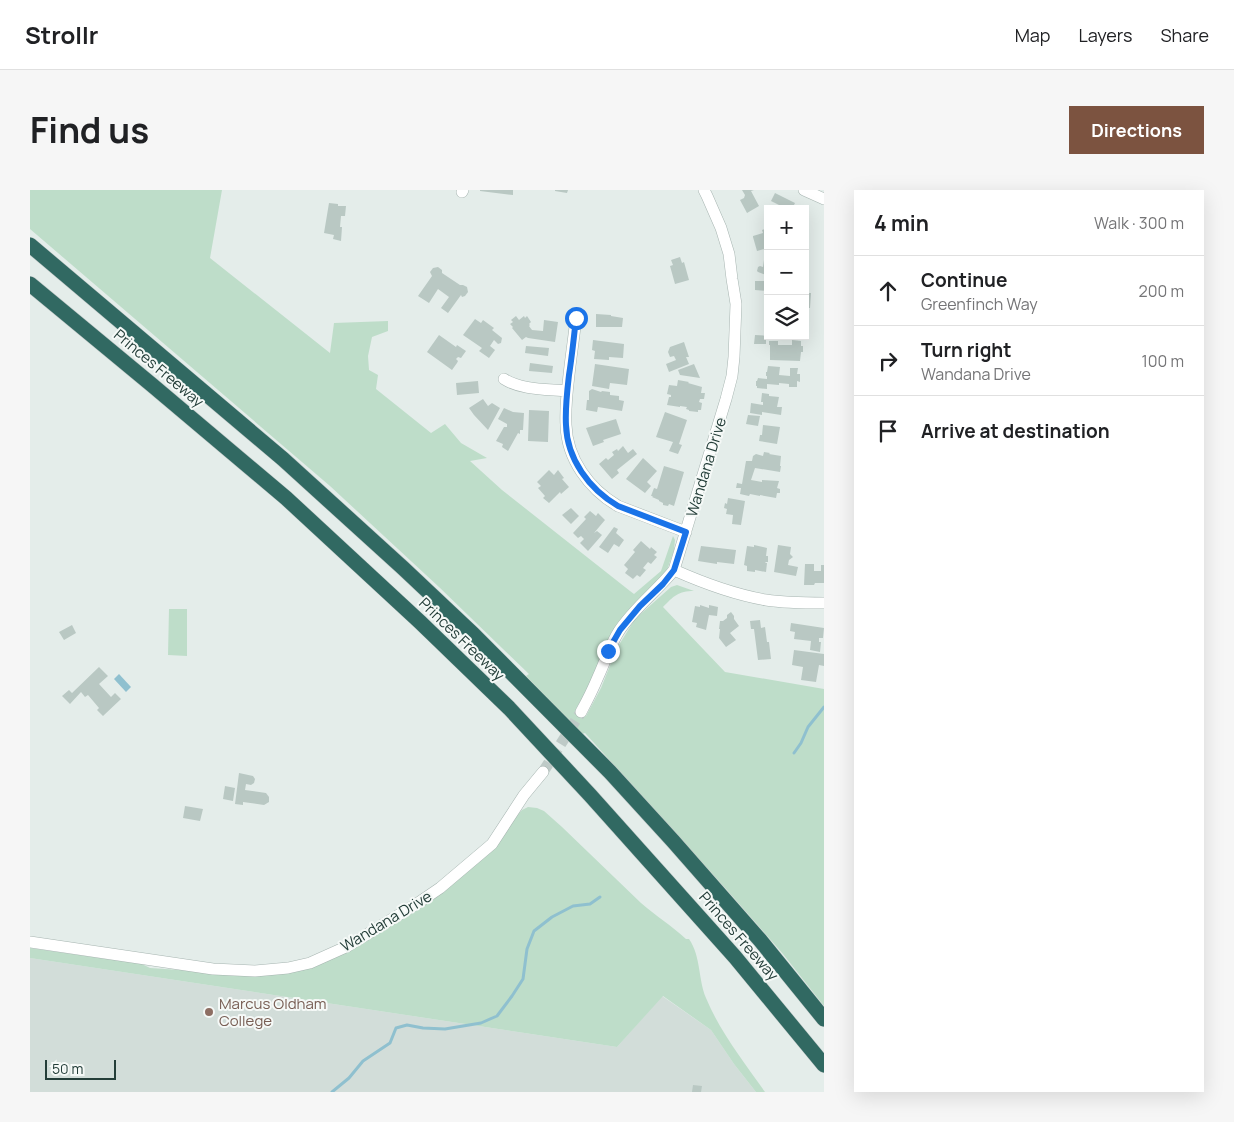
<!DOCTYPE html>
<meta charset="utf-8">
<style>
:root{--surface:#fff;--page:#f6f6f6;--text:#202124;--muted:#757577;--line:#e0e0e0;--accent:#7c5340}
body{margin:0;font-family:Manrope,sans-serif;background:var(--page);color:var(--text)}
.controls{position:absolute;right:15px;top:15px;display:grid;overflow:hidden;border-radius:0px;box-shadow:0 5px 20px #0002}
.controls button{width:45px;height:45px;display:grid;place-items:center;padding:0;border:0;border-bottom:1px solid var(--line);background:var(--surface);color:var(--text);font:25px sans-serif}
.scale{position:absolute;left:15px;bottom:12px;width:71px;box-sizing:border-box;padding-left:5px;border:2px solid #243e39;border-top:0;font-size:14px;line-height:18px;white-space:nowrap;color:#243e39;-webkit-text-stroke:4px #f5f9f7;paint-order:stroke}
.stop{position:absolute;width:15px;height:15px;margin:-11px;border:4px solid #1a73e8;border-radius:50%;background:#fff}
.stop.end{background:#1a73e8;border-color:#fff;box-shadow:0 1px 5px #0008}
.list{margin:0;padding:0;list-style:none}
h2{display:flex;justify-content:space-between;align-items:center;height:65px;margin:0;padding:0 20px;font-size:21px}
h2 small{font-size:16px;font-weight:400;color:var(--muted)}
.list li{display:grid;grid-template-columns:32px 1fr auto;gap:15px;align-items:center;box-sizing:border-box;height:70px;padding:0 20px;border-top:1px solid var(--line)}
.list b{display:block;font-size:19px;white-space:nowrap}
.list p{margin:0;font-size:16px;white-space:nowrap;color:var(--muted)}
.list em{font-size:16px;font-style:normal;color:var(--muted)}
.icon{flex:none;width:28px;height:28px;fill:none;stroke:currentColor;stroke-width:2;stroke-linecap:round;stroke-linejoin:round}
.map{position:relative;flex:none;width:794px;height:902px;overflow:hidden;border-radius:0px}
header{display:flex;align-items:center;gap:30px;box-sizing:border-box;height:70px;padding:0 25px;background:var(--surface);border-bottom:1px solid var(--line)}
header strong{font-size:24px}
nav{display:flex;gap:28px;margin-inline-start:auto;font-size:18px}
.intro{display:flex;align-items:center;justify-content:space-between;box-sizing:border-box;height:120px;padding:0 30px}
h1{margin:0;font-size:35px}
.button{padding:12px 22px;border-radius:0px;background:var(--accent);color:#fff;font-size:18px;font-weight:700}
main{display:flex;gap:30px;padding:0 30px}
aside{flex:1;background:var(--surface);border-radius:0px;box-shadow:0 5px 20px #0002}
.map>svg:first-child{display:block}
.built{fill:#d2ddd9}
.green{fill:#beddc9}
.water{fill:#8fc0cf}
.lines{fill:none;stroke-linecap:round;stroke-linejoin:round}
.stream{stroke:#8fc0cf;stroke-width:3}
.building{fill:#b9c8c3}
.minor-tunnel{stroke:#becac7;stroke-width:11;stroke-dasharray:11 5.5;stroke-linecap:butt}
.minor-casing{stroke:#a7b5b1;stroke-width:12}
.highway-casing{stroke:#c2c9c8;stroke-width:16}
.minor{stroke:#fff;stroke-width:11}
.highway{stroke:#316962;stroke-width:15}
.route{stroke:#1a73e8;stroke-width:6}
.education-dot{fill:#8d6e63;stroke:#f5f9f7;stroke-width:2}
.labels{text-anchor:middle;dominant-baseline:central;stroke-width:4;stroke-linejoin:round;paint-order:stroke}
.street-label{font-size:15px;fill:#243e39;stroke:#f5f9f7}
.education-label{font-size:15px;fill:#785e54;stroke:#f5f9f7;text-anchor:start}
</style>
<header>
<strong>Strollr</strong>
<nav><a>Map</a><a>Layers</a><a>Share</a></nav>
</header>
<div class="intro"><h1>Find us</h1><a class="button">Directions</a></div>
<main>
<div class="map">
<svg width="794" height="902" viewBox="0 0 794 902">
<rect width="100%" height="100%" fill="#e4edea"/>
<path class="built" d="M0,768L587,857L632,806L681,840L704,874L726,902H0Z"/>
<path class="green" d="M0,0H192L180,68L300,163L304,133L358,131V141L342,147L338,166L339,180L348,185L346,199L401,243L415,234L431,253L457,268L440,271L472,300L600,401L604,404L631,381L643,346L645,350L644,360L636,383L617,401L562,491L546,519L556,526L571,498L587,458L605,429L641,397L647,395L664,401C648,401 644,406 633,417L695,482L794,499V816L753,764L696,699L555,543L552,544L496,486L499,484L409,397L300,296L0,39Z
M139,419H157V466L138,465Z
M498,617L507,618L514,621L532,637L611,713C626,726 642,736 656,749H659C671,766 668,789 676,808C690,842 714,872 735,902H726L704,874L681,840L633,806L587,857L0,768V758L112,774L120,778L165,781L268,777L373,726L477,637L492,620Z"/>
<path class="water" d="M89,484L101,497L96,502L84,489Z"/>
<g class="lines">
<path class="stream" d="M764,563L771,553L778,537L794,517
M302,902L319,888L333,871L360,853L366,838L377,835L393,838L415,839L451,833L467,826L482,806L493,789L497,759L504,741L522,727L543,716L560,714L570,707"/>
</g>
<path class="building" d="M450,0H483V5L450,1Z
M525,0H538L537,3L525,1Z
M712,0H724L721,1L729,16L717,23L710,10L714,8L715,5Z
M745,3L765,13L762,19H757L741,11Z
M299,13L308,14V16H316L315,26H311L310,37H312L311,51L303,49L304,45L294,43Z
M738,38V58L727,61L723,47V46L733,43L732,40Z
M650,67L652,73L654,72L659,90L645,94L640,76L643,75L641,70Z
M734,70H738V84H736V85L728,82L727,81L728,77L730,76L733,77Z
M408,77L412,80V83L430,95H433L437,97L438,102L435,106L432,107L431,105L418,123L411,118L419,107L408,99L399,113L388,106L402,86L400,82L403,78Z
M725,91H738V101L725,100Z
M775,103H781L780,118H775Z
M566,124L581,125V126L593,128L592,137H566Z
M486,126L489,130L494,126L495,128L497,126L501,132L499,134L500,135L499,136L502,140L513,141L514,130L528,132L525,152L498,148L496,147L492,150L482,138L483,137L480,134L483,132L481,130Z
M445,129L451,133L453,130L464,138L462,140L472,148L471,153L468,154L464,150L460,156L465,160L459,168L449,161L452,158L433,145Z
M409,145L426,157L427,155L436,161L431,168L428,167L426,169L428,171L427,173L422,180L397,162Z
M725,145L742,146V149H736V154H724Z
M563,150L594,154L593,168L579,167V170L564,169L565,161L562,160Z
M762,150L771,151V156H773V162H771L770,171L740,170V155H739V151H748V155H762Z
M654,152L659,167H656L659,174L639,182L636,174L646,170L644,166L640,167L638,162L640,157Z
M496,156L519,158L518,166L495,163Z
M500,173L523,176L522,183L499,181Z
M565,174L599,179L597,195L580,193L579,199L562,196Z
M664,174L670,188L650,185L648,180Z
M738,176L750,177L749,185L760,186V178H768L767,184H770V192L767,191V197H759V194L749,193V195L737,194V199L727,198V196H726V191H727L728,188L737,189V186H736V182H737Z
M648,190L659,192L658,193L672,197L671,203H675L674,209H670L669,212L672,213L671,220H668V222L659,221V220L656,219L657,217L650,216V217L637,215L639,207H641V205L637,204L639,195L647,196Z
M448,191L449,203L427,205L426,193Z
M562,199L571,202L572,201L580,202V205L589,206V210L594,211L592,221L568,217L567,222L556,220L557,210H559V201Z
M732,203L739,204V206L749,207L747,217H752L751,225L732,222V225L720,223L721,213L733,215V212H731Z
M453,209L458,216L462,213L470,218L458,240L444,225L439,218Z
M474,218L483,222L494,223L493,240H490V244L488,243L478,261L472,257L473,254L466,251L474,237H477V234L468,229Z
M499,220L519,221L518,252L498,251Z
M635,222L657,230L649,254L652,255L648,264L639,261L643,252L626,247Z
M718,225L730,226L728,236L716,234Z
M586,229L591,244L573,250L574,252L563,256L556,238Z
M733,235L750,237L747,254L729,251L730,245H732Z
M593,256L598,263L603,259L607,264L587,280L589,283L582,289L569,274L576,268L578,270L584,265L582,262L587,259L588,261Z
M734,262L740,263L739,264L751,266L750,276H751L750,282L725,278L721,290L732,292V290L749,291L747,298L750,299V303H747L746,308L730,305V306L720,304L719,306L710,304L711,298H706L707,293L712,294L716,271H722L723,266L726,264L733,266Z
M613,268L627,281L617,292L621,296L615,303L596,289Z
M634,276L654,282L644,316L639,314L638,316L633,315V313L629,311V310L622,307L623,306H621L624,298L627,299Z
M519,280L524,285L528,280L534,288L532,289L539,297L531,304L530,302L519,313L513,308L515,306L508,298L511,296L507,292Z
M698,308L715,311L711,335L702,334L703,325L696,324L697,319L694,318L695,313L697,314Z
M541,318L549,326L541,334L532,325Z
M560,321L566,326L568,323L575,330L564,343L567,341L572,345L558,361L550,353L554,349L551,346L548,348L543,343L556,329L554,327Z
M584,337L588,339L586,343L594,350L589,357L584,354L578,363L569,357Z
M611,351L620,359L621,357L627,362L624,365L627,367L621,374L618,372L613,378L616,380L610,387L607,385L603,389L595,383L598,379L594,375L605,362L603,360Z
M724,355L737,358L736,366H738V372H736L735,373H737L736,382L725,380V382L717,381V376L714,375L717,356L724,357Z
M748,355L761,357L760,364L763,367L759,370L758,375L768,377L766,386L744,382Z
M671,356L706,360L704,374L687,372V374L668,371Z
M775,374H784V381H791V375H794V393H785L784,395H774Z
M670,415L679,418V415L688,417L687,426L679,425L676,440L666,437L667,433L662,432L665,416L670,417Z
M701,422L704,426V429L709,436L700,443L706,450L696,457L689,448L690,439H689L690,431H693L697,428V425Z
M730,430L731,438L735,437L737,452H739L741,469L728,470L724,439H721L720,431Z
M761,433L794,438L793,448H789V452H791L790,462L780,460L781,451L764,449L765,442L760,441Z
M42,435L46,443L34,450L29,442Z
M764,460L794,464V476L789,475L786,492L771,490L773,477L762,475Z
M69,477L78,486L69,494L81,507L85,503L91,509L73,526L67,520L69,518L58,505L55,507L51,502L40,514L32,506L39,500L42,503Z
M209,583L223,586L225,589L224,593L221,595L216,594L215,600L236,603L239,607V612L234,615L213,612V615L205,614Z
M195,596L205,598L203,611L193,609Z
M155,616L173,619L170,631L153,628Z
M663,895L672,896L671,902H662Z"/>
<g class="lines">
<path class="minor-tunnel" d="M513,582L551,522"/>
<g class="minor-casing">
<path id="minor" d="M774,0L794,9
M432,2L433,0
M546,128C544,147 541,166 539,185C537,202 535,218 536,235C537,269 559,299 588,316L656,342
M474,189C491,200 517,199 537,201
M644,380C671,392 707,405 736,410C755,413 775,413 794,413
M551,522C557,511 563,499 568,487C575,472 580,455 589,441C604,418 627,401 644,380L696,209L702,186L704,167L706,114L702,89L699,64L691,38L677,6L674,0
M0,752L183,779L225,781L258,778L280,773L318,756L388,713L410,698L462,654L494,605L513,582"/>
</g>
<g class="highway-casing">
<path id="highway" d="M0,55L253,269L373,378L443,444L580,582L643,651L730,750L794,829
M0,94L122,195L256,308L390,432L479,518L560,605L705,767L794,875"/>
</g>
<use href="#minor" class="minor"/>
<use href="#highway" class="highway"/>
</g>
<g class="lines">
<path class="route" d="M546,128C544,147 542,166 539,185C537,202 535,218 536,235C537,269 559,299 588,316L656,342L644,380L633,394L610,416L590,440L578,461"/>
</g>
<circle class="education-dot" cx="179" cy="822" r="5"/>
<g class="labels">
<g class="street-label">
<text transform="translate(129 178) rotate(40)">Princes Freeway</text>
<text transform="translate(676 277) rotate(-73)">Wandana Drive</text>
<text transform="translate(432 449) rotate(44)">Princes Freeway</text>
<text transform="translate(356 731) rotate(-31)">Wandana Drive</text>
<text transform="translate(709 746) rotate(49)">Princes Freeway</text>
</g>
<g class="education-label">
<text x="189" y="813">Marcus Oldham<tspan x="189" dy="17">College</tspan></text>
</g>
</g>
</svg>
<div class="controls">
<button>+</button>
<button>−</button>
<button><svg class="icon" aria-label="layers" viewBox="0 0 24 24"><path d="M12 4l9 5-9 5-9-5zM3 14l9 5 9-5"/></svg></button>
</div>
<div class="scale">50 m</div>
<div class="stop" style="left:546px;top:128px"></div>
<div class="stop end" style="left:578px;top:461px"></div>
</div>
<aside>
<h2>4 min<small>Walk · 300 m</small></h2>
<ul class="list">
<li><svg class="icon" aria-label="ahead" viewBox="0 0 24 24"><path d="M12 20V5M6 11l6-6 6 6"/></svg><div><b>Continue</b><p>Greenfinch Way</p></div><em>200 m</em></li>
<li><svg class="icon" aria-label="right" viewBox="0 0 24 24"><path d="M7 20v-9h11M14 6l5 5-5 5"/></svg><div><b>Turn right</b><p>Wandana Drive</p></div><em>100 m</em></li>
<li><svg class="icon" aria-label="arrive" viewBox="0 0 24 24"><path d="M6 21V4h12l-3 4 3 4H6"/></svg><div><b>Arrive at destination</b></div></li>
</ul>
</aside>
</main>
